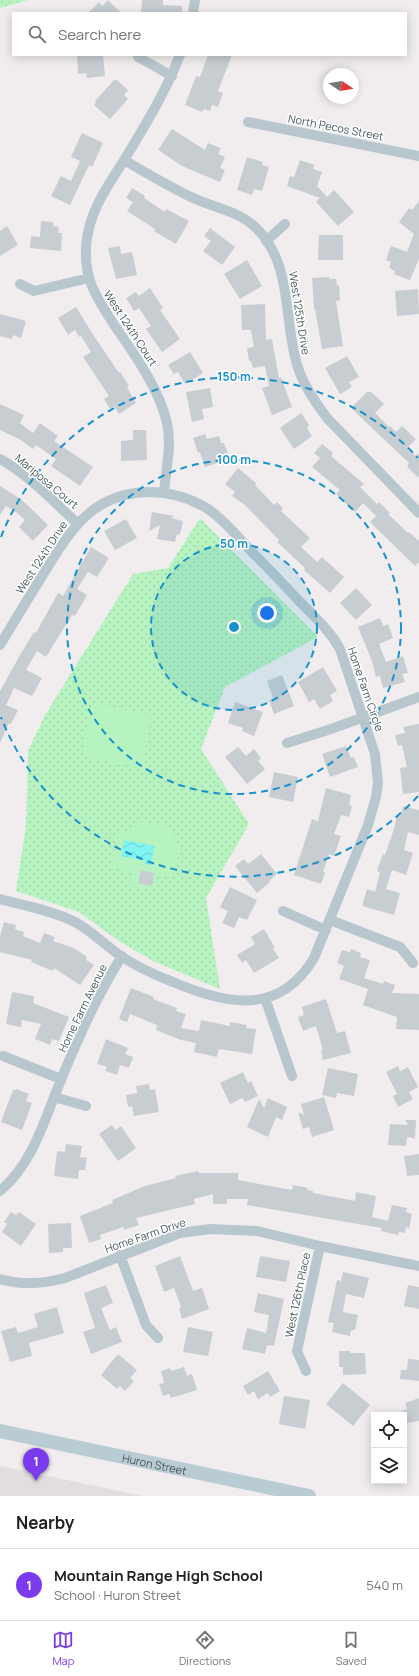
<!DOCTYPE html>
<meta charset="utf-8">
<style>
:root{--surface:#fff;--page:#f6f6f6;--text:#202124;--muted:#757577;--line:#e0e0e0;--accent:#7c3aed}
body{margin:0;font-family:Manrope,sans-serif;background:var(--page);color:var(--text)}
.controls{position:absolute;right:12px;bottom:12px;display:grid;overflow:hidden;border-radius:0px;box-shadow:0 2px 10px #0003}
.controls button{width:36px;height:36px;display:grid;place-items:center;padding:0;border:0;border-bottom:1px solid var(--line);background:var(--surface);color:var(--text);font:20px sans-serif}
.compass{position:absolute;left:323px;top:68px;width:36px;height:36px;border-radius:50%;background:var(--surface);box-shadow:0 2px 10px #0003;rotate:102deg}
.you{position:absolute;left:267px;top:613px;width:14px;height:14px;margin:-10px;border:3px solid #fff;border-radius:50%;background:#1a73e8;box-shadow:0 0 0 6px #1a73e833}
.badge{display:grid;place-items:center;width:26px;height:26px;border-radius:50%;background:var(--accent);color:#fff;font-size:13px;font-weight:700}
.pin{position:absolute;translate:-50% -33px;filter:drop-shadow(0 1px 2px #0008)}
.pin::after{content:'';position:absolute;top:21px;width:14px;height:12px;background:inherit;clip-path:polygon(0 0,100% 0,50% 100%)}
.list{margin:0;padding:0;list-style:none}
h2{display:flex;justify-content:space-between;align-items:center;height:52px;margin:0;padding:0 16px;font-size:17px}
h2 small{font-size:13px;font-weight:400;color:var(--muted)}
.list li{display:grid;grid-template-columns:26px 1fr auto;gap:12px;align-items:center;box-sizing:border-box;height:72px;padding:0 16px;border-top:1px solid var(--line)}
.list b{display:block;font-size:15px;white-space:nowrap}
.list p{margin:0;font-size:13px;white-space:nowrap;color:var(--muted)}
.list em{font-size:13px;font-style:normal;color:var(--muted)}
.icon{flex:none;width:22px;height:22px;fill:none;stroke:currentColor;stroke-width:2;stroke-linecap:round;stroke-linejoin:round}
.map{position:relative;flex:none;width:419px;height:1496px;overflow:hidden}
.search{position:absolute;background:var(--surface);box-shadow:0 2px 10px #0003;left:12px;right:12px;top:12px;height:44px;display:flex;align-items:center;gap:10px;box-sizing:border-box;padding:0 14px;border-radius:0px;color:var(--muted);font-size:15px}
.sheet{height:124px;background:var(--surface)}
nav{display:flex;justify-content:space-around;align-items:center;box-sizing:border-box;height:56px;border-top:1px solid var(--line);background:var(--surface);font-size:11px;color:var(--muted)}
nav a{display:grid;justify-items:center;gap:2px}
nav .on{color:var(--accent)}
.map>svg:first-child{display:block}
.education{fill:#e2dee0}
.park{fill:url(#park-dots)}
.pitch{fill:#b7f3c0}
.water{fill:url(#water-waves)}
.building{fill:#c7cdd1}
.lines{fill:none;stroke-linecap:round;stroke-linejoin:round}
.street{stroke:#b8c7cd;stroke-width:10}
.secondary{stroke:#b9ccd4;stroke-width:14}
.ring{fill:none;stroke:#1792cb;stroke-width:2;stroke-dasharray:7 5}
.labels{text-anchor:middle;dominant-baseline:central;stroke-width:3;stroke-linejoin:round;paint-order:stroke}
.street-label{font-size:11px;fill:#44575d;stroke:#fff}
.centre{fill:#1792cb;stroke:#fff;stroke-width:2}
.ring-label{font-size:12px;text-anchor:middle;font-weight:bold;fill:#1792cb;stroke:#fff;stroke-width:3;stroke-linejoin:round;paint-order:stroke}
</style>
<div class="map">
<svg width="419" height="1496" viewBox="0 0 419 1496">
<defs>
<pattern id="park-dots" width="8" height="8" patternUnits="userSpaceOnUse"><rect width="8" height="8" fill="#b7f3c0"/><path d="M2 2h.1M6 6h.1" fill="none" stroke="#9fd2a7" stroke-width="1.8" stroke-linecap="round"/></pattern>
<pattern id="water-waves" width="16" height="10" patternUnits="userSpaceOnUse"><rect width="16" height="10" fill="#80f4f1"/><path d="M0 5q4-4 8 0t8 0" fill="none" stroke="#70d3d1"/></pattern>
</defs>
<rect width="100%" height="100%" fill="#f1edee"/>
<path class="education" d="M0,1466L143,1496H0Z"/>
<path class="park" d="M0,0H29L0,8Z
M200,518L318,637L225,687L201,749L249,824L206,898L220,989L153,961L119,941L79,912L16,891L26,825L28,751L45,715L133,574L168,568Z"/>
<path class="pitch" d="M96,704L147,714L151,719L143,763L136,767L88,758L82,751L90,709Z
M142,821L167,826L180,848L174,877L156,875L153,890L129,885L132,872L111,867L118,836Z"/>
<path class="water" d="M124,840L155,846L151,865L145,864L146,861L121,856Z"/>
<path class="building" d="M108,0L121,13H88L99,2L102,6Z
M142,0H163V5L182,6V13H141Z
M77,55H103L105,76L87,78L86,73L78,74Z
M208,55H232L218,91L223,93L218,107L212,105L210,111L204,109L202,112L185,105L196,76L200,77Z
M114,80H117L128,90L124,95L128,99L110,119L94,105L96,103L95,101Z
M172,129L205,150L208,143L221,148L218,154L225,157L220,168L225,170L220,182L182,166L158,150Z
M82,133L103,143L92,167L89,165L70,205L51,196L61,176L71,181L80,161L71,157Z
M247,157L263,162L262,165L269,167L262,191L254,189L252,195L237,190Z
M300,160L314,165L313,169L322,172L317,186L327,197L334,190L354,212L338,226L316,202L320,198L287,186L290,176L294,177Z
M132,188L145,196L144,198L165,212L166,209L189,221L176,244L154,231L155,229L127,211L133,202L126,198Z
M419,201V259L410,280L394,274L395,271L389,268L391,262L386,260L391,246L407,252L414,234L399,222L409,208L412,210Z
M41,221L53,222V226L59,227L58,233H62L61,251L30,248L31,236L40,237Z
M7,226L18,245L0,256V231Z
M210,228L235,247L222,265L203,251L211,241L204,236Z
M319,235H343V260H318Z
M120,246L121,254L132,252L137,275L116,279L108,248Z
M247,260L262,286L240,299L224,274Z
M329,277V279H336L337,285H339L340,300L336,301L343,346L322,349L315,309H314L312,278Z
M150,288L163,308L160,310L180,339L162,352L146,329L151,326L139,308L134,311L126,298L136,292L139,296Z
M418,289L419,314L397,316L395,291Z
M265,304L266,340L272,339L279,378L281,377L292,407L272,415L262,388L269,386L265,366L253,368L251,361H249L247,348L254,347L251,330H242L241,305Z
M76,307L94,336L119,373L120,372L129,386L127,387L136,403L119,414L114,406L110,409L104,399L109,396L83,357L91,352L81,336L79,337L75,330L68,335L58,318Z
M0,314L26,321L21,338L13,335L12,339L0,336Z
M190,352L203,373L185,384L178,372L174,374L168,365Z
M347,356L359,377L349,382L352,387L340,394L325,368Z
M210,388L213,407L202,409L204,419L192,422L186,392Z
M367,392H371L384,404L375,413L389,427L390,426L396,432L402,426L416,439L407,448L416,456L419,453V478L407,467L409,463L351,408Z
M0,404L24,415L20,423L33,433L40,423L58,436L54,441L93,467L80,486L51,466L56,459L36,445L33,449L21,440L0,430Z
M301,413L309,425L307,428L312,436L294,449L280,428Z
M133,430H146L147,460L121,461V441L133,440Z
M205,434L207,439L219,436L221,443H224L230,459L205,467L200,452L198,453L193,438Z
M322,444L333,453L331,456L364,484L360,487L377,504L379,502L390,513L388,514L408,533L409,532L419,541V562L415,566L370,522L376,516L363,503L355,512L336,494L340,490L312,467L320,458L314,453Z
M238,468L256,483L255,485L274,505L277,502L283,508L281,511L310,538L301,547L317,562L322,557L344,577L330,593L304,570L305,568L277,542L279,540L245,505L232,496L235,492L225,484Z
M0,486L21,499L48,525L33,541L19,527L25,520L16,512L6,506L0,515Z
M152,512L174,516L171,518L183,521L180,535L177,534L175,542L157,539L160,525L149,531Z
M126,519L137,538L115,550L104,531Z
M91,547L109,558L97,577L88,572L77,589L87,595L75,616L72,615L46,657L37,651L26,670L42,678L32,696L14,688L6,705L18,710L11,724L9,723L0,743V691L20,655L34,632L36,633L58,593L63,596Z
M356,588L372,605L356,620L340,603Z
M380,618L383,626L388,624L393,638L379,644L386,662L403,656L408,673L402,674L405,682L383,688L380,676L376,677L372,661L358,627Z
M323,667L337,691L330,695L333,701L320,709L314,699L309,702L298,682Z
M282,675L294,706L274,714L269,700L273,698L267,681Z
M235,702L263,712L254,736L242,731L243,728L228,723Z
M419,724V792L403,794L400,768L407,767L402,745L398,746L395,735L405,733L403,727Z
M346,746L351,758L354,757L358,767L330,777L322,754Z
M238,747L246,756L254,749L261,758L258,761L265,769L247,784L225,757Z
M274,772L298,777L293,802L269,797Z
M326,788L351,795L349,805L352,806L349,817L341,815L334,834L341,836L334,856L329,854L323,872L325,873L321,884L294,875L312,819L318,821Z
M403,806L419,810V835L408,832L404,850L413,853L406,875L392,870L386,889L400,893L394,915L362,906L367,889L375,892L380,872L377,871L383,854L385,855L393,832L397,816H400Z
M261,854L277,874L269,881L270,882L257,893L235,866L244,859L248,864Z
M141,870L154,873L152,886L138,883Z
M230,887L257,900L247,920L239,917L234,928L222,923L228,911L220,907Z
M4,922L16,925L15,929L24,932L23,936L40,943L44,933L55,937L53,941L74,948L87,957L86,960L94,965L80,985L54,968L53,971L31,962L32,960L0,952V936Z
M264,929L275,948L273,949L279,958L254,973L246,960L242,963L237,955L255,944L251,937Z
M351,949L361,953L360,957L370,960L364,978L383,984L384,981L395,985L392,993L419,994V1030L396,1029L397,1017L363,1005L368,989L339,979L344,966L337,963L342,950L350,952Z
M131,988L154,997L153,999L177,1008L176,1011L186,1014L181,1028L199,1031L201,1020L230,1026V1022L247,1025L246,1028L256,1029L252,1054L219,1049L217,1057L194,1052L196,1043L181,1040L156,1030L157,1025L130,1014L127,1022L119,1019Z
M12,992L34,996L33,1003L69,1017L59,1041L52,1039L50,1045L35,1039L41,1024L22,1020L21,1027L6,1024Z
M326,999L337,1033L345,1031L351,1053L323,1060L321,1050H323L316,1026L303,1031L298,1017L304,1015L302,1007Z
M106,1039L128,1048L125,1054L133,1057L129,1068L120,1065L117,1075L105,1071L107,1067L97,1064Z
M398,1066L400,1071L408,1067L418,1087L409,1092L413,1099L398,1107L393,1096L397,1094L386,1072Z
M328,1068L358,1074L354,1096L337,1093L336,1098L322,1095Z
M243,1072L248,1083L251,1081L258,1096L245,1102L242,1098L230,1104L220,1083Z
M149,1084L150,1090L155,1089L159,1112L134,1116L132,1106L128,1107L126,1095L137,1093L136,1086Z
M16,1089L29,1094L26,1101L32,1103L22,1130L1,1122L13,1090H16Z
M324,1097L334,1130L312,1137L309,1127L303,1129L298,1112L304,1115L301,1104Z
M268,1098L287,1107L282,1120L276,1117L268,1137L247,1127L259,1099L264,1108Z
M405,1120H416L415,1140L414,1138L407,1137L406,1146L388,1145L390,1124L408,1125Z
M112,1125L116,1130L121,1126L136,1148L118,1161L99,1134Z
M66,1144L82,1146L80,1157L87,1158L85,1170H79L78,1179L54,1176L57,1151L65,1152Z
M419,1154V1175L407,1176L404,1156Z
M198,1171L199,1173H238V1180L292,1190L293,1185L308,1188L307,1190L313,1191V1193L355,1201L356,1192L376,1196L372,1217L388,1221L392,1205L407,1208L406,1212L412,1214L409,1228L406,1227L405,1233L399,1232L398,1235L381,1231L382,1228L247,1205L248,1199H227V1204H213V1194L194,1199L195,1204L136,1218L139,1225L124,1230L123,1227L100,1235L101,1239L89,1243L80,1216L113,1203L112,1200L145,1186L176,1178L175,1176Z
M11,1212L16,1215L19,1212L36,1224L21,1246L2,1232L7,1224L4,1222Z
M71,1223L72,1248H63V1252L49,1253L48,1224Z
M180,1256L193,1291L202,1288L209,1309L182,1319L179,1308L181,1307L174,1288L164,1292L155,1266Z
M260,1256L290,1261L286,1282L256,1277Z
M343,1272L369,1278L364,1298L346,1294L343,1312L358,1315L355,1330H351L350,1336L332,1332L334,1323L328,1322L337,1280L341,1281Z
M106,1285L113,1303L101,1308L110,1330L116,1327L122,1342L91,1354L83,1332L95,1328L84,1293Z
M408,1285L419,1287V1309L404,1306Z
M258,1293L284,1299L274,1346L267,1345L265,1354L242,1349L247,1328L266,1333L269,1315L254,1312Z
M57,1307L64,1333L29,1343L32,1356L10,1362L1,1331L16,1327L18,1333L38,1327L34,1314Z
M188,1327L213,1332L208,1356L183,1352Z
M339,1351H350V1353H365L366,1374L343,1375V1367H339Z
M118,1354L137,1370L130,1378L134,1381L125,1391L120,1386L117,1389L101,1375Z
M408,1359L419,1360V1381L400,1379L401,1370H407Z
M184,1367L187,1376L192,1374L197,1390L171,1398L169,1394L163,1396L159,1384L164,1383L161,1371L170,1368L171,1371Z
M268,1371L280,1391L270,1397L268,1393L258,1399L254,1391L248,1395L243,1386Z
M343,1383L370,1405L353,1426L326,1404Z
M284,1396L310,1400L305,1429L279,1424Z
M419,1398V1421L406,1423L402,1411L407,1409L405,1403Z"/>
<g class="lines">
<path class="street" d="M193,13L195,0
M138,57L172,76
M248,122L419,156
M124,160C146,173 168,186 191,197C211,207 236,210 254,226C291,259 284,312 295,357C300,380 313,399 327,418L419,513
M266,241L285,224
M20,284L34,291L89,278
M0,459C29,475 53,501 77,523
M164,492C166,469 172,445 167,423C160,391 137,358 119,332C98,300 81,279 87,238C92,206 110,183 126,157C146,124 166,91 180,55
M0,645C14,622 27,600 41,578C68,534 90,493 148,492C169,492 189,497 208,509C226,521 240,540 255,555C271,571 286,587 301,603C316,618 330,631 340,649L375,754L378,783L376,797L368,825L314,958C279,1017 225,1004 173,982C155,975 137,967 121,956C106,946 92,931 75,922C54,911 23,905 0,899
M287,743L331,729L419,697
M283,911L326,930
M330,920L400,947L413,963
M265,998L292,1076
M3,1056L61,1079
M54,1097L86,1106
M0,1191C34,1162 44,1120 61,1080C78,1038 97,995 122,956
M120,1255L146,1325L158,1338
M0,1279C23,1285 42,1284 65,1278L180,1233L210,1229L257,1231L320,1246L419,1266
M306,1371L297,1351L320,1246"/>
<path class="secondary" id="s1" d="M0,1431L309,1496"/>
</g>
<circle cx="234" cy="627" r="83" fill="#1792cb" fill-opacity=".12"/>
<g class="ring">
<circle cx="234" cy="627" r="83"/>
<circle cx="234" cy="627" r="167"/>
<path d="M418 796A250 250 0 0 1 1 717M1 537A250 250 0 0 1 418 458"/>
</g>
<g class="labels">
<g class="street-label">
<text transform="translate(336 127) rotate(11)">North Pecos Street</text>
<text transform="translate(300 313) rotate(81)">West 125th Drive</text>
<text transform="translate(131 328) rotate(57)">West 124th Court</text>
<text transform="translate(47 481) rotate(40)">Mariposa Court</text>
<text transform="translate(41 557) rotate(-57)">West 124th Drive</text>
<text transform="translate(366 689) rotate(71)">Home Farm Circle</text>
<text transform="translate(82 1008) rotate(-64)">Home Farm Avenue</text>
<text transform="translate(145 1235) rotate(-19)">Home Farm Drive</text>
<text transform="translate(297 1295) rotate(-78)">West 126th Place</text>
<text stroke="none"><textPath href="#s1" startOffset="158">Huron Street</textPath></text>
</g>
</g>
<circle cx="234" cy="627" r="6" class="centre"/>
<g class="ring-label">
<text x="234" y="381">150 m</text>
<text x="234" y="464">100 m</text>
<text x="234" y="548">50 m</text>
</g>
</svg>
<div class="controls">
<button><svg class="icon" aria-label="locate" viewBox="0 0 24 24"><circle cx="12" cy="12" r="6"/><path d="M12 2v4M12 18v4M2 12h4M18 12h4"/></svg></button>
<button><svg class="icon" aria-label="layers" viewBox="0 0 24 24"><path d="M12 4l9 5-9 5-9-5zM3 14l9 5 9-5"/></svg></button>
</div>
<svg class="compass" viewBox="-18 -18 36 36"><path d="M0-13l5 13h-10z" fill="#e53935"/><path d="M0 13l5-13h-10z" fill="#757577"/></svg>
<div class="you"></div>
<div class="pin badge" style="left:36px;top:1481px">1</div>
<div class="search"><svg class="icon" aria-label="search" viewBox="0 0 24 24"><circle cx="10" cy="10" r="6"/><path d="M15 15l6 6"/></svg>Search here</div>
</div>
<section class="sheet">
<h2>Nearby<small></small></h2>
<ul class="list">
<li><span class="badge">1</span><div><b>Mountain Range High School</b><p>School · Huron Street</p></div><em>540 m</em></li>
</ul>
</section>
<nav>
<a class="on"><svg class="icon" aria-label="map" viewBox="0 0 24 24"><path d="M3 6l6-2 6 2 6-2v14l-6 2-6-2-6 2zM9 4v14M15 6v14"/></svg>Map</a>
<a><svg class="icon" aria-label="directions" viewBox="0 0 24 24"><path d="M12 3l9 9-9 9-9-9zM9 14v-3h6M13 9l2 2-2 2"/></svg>Directions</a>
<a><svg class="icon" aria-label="saved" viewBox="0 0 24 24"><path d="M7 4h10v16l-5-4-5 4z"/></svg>Saved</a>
</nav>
